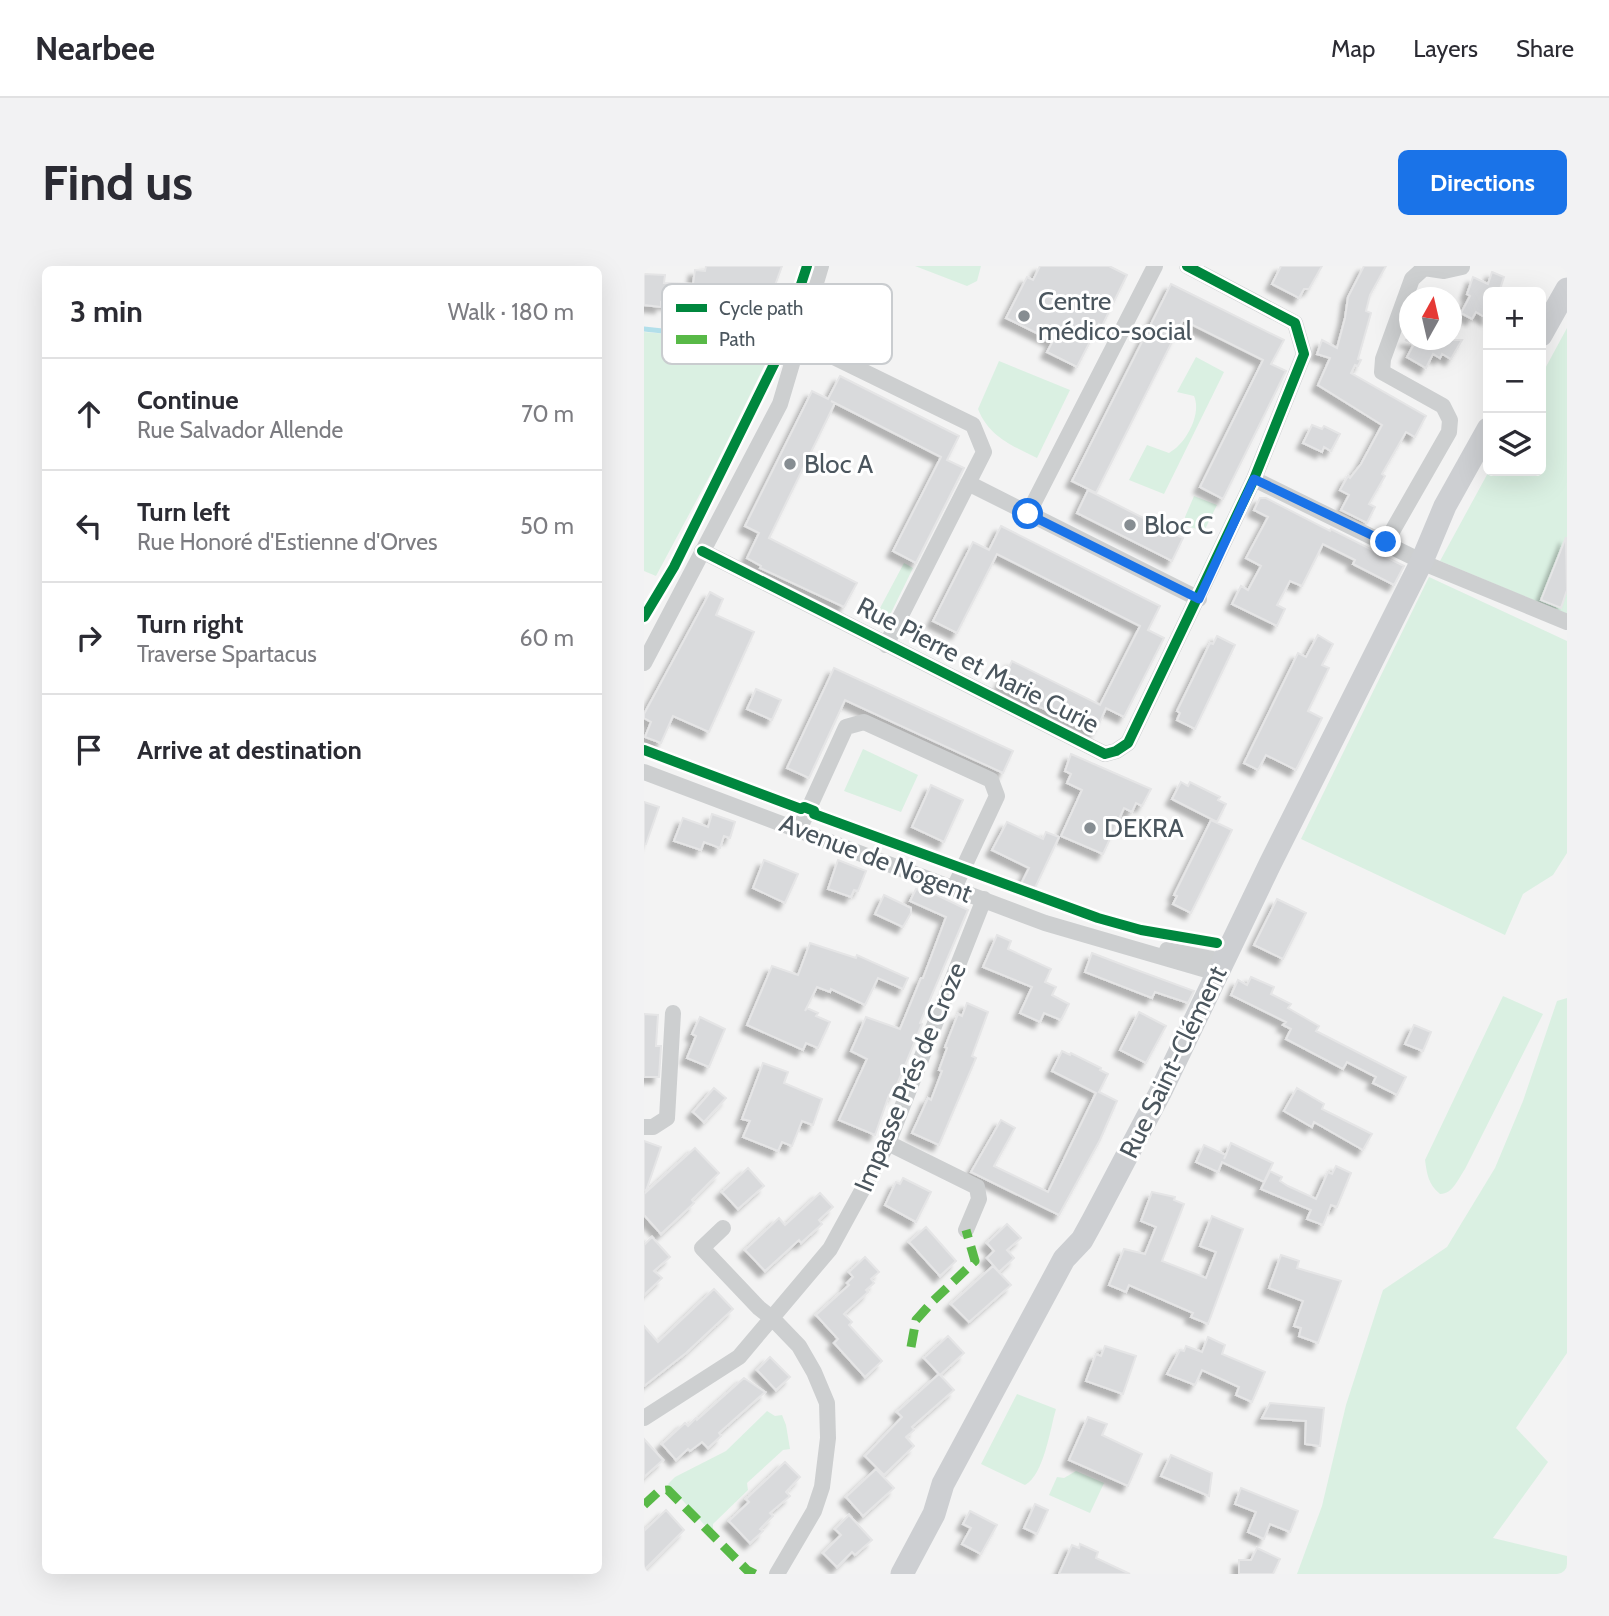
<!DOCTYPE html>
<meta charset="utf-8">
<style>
:root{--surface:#fff;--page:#f2f2f3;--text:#2b2b33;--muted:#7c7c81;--line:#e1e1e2;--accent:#1a73e8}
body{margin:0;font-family:Cabin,sans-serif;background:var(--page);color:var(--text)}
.controls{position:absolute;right:21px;top:21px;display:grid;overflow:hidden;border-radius:10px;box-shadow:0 7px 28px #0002}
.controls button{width:63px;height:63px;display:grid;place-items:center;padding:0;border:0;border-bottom:2px solid var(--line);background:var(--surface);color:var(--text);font:35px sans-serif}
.compass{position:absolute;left:755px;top:21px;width:63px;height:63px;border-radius:50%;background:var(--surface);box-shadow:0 7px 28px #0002;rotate:8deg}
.stop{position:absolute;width:21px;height:21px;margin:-16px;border:5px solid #1a73e8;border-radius:50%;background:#fff}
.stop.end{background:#1a73e8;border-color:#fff;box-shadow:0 2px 7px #0008}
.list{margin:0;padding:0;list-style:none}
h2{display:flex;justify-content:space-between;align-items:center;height:91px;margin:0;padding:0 28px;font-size:30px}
h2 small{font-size:23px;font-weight:400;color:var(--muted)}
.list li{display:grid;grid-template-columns:46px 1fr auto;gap:21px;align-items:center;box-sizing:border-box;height:112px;padding:0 28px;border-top:2px solid var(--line)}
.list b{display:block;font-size:26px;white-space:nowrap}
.list p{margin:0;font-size:23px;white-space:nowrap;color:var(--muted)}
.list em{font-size:23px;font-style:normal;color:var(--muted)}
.icon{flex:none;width:38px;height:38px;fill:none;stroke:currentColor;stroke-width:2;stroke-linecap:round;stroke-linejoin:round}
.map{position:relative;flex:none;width:923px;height:1308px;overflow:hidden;border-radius:10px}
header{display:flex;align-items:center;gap:42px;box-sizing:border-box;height:98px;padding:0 35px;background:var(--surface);border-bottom:2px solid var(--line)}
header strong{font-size:33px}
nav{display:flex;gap:38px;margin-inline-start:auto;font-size:24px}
.intro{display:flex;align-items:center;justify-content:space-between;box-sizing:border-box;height:168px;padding:0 42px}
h1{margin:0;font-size:49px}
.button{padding:18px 32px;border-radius:10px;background:var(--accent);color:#fff;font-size:24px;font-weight:700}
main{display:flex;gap:42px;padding:0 42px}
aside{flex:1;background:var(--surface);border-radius:10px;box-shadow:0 7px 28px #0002}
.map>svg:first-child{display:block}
.green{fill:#daf0e2}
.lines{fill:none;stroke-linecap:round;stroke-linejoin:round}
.stream{stroke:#b2dfea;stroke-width:5}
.building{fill:#d9dadc;stroke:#e5e5e6;stroke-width:2;filter:url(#shadow)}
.minor{stroke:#cdcfd0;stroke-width:16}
.secondary{stroke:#cdcfd2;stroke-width:23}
.quiet{stroke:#58b947;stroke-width:9;stroke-dasharray:18 9;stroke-linecap:butt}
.cycleway-casing{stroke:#fff;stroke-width:15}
.cycleway{stroke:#00873e;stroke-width:10}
.route{stroke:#1a73e8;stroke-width:9}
.poi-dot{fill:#868d92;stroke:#fff;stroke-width:2.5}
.labels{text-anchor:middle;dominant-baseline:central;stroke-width:6;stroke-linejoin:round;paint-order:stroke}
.poi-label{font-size:26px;fill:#4b565e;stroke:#fff;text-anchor:start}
.street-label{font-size:26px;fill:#4b565e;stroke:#fff}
.key{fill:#fff;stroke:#c9cccf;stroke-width:2}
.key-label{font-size:19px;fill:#4b565e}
</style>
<header>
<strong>Nearbee</strong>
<nav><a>Map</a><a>Layers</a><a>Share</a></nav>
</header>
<div class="intro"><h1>Find us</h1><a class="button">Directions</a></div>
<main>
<aside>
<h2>3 min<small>Walk · 180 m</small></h2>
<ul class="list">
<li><svg class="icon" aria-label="ahead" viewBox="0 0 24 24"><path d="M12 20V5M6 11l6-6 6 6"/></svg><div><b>Continue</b><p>Rue Salvador Allende</p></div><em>70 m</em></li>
<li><svg class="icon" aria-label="left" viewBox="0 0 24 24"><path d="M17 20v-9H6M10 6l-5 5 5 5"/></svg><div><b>Turn left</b><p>Rue Honoré d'Estienne d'Orves</p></div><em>50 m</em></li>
<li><svg class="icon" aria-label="right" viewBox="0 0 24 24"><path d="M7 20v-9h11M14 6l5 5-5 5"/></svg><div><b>Turn right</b><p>Traverse Spartacus</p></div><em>60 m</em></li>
<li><svg class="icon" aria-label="arrive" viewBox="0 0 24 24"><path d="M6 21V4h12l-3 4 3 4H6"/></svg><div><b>Arrive at destination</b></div></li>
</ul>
</aside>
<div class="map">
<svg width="923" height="1308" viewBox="0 0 923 1308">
<defs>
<filter id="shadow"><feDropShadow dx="-6" dy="6" stdDeviation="2" flood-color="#0004"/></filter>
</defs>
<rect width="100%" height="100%" fill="#f3f3f3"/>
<path class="green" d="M271,0H337L333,15L323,20Z
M923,62V348L796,295L845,205H897V110Z
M0,66L116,76L130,80L72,198L12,310L0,305Z
M552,91L580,106L520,228L485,214L503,179L525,187C542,178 558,148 550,130L533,126Z
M355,95L426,124L393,192C369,180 345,171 334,143Z
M550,230L573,239L560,265L542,260L541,251Z
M260,297L269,302L244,353L232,355L217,346L219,342H236Z
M785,311L923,375V587L909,609L879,628L861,669L657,573Z
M219,483L274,509L257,546L200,525Z
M859,730L899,748L821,903C814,913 809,928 796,928C784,918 783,908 781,894Z
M923,732V1087L872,1162L904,1196L849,1272L923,1290V1308H653L678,1240L702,1139L739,1024L803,981L851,902L879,835L913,735Z
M373,1128L412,1143C406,1163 400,1209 381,1219L337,1198Z
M123,1145L131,1150L138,1149L142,1159L146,1183L139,1184L103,1217L104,1224L69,1258V1265L65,1264L24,1218L31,1211L82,1185Z
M432,1205L460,1217L446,1247L405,1229L413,1211L420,1212Z"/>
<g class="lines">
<path class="stream" d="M0,63L129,77"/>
</g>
<path class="building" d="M62,0H138L125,36L112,31L108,43L73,31L72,45L17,36V41L0,39V8L21,9L20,17L49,18L51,4L61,5Z
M396,0H465L483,9L458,60L455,58L433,101L403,86L409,75L362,52L383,11L389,14Z
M637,0H678L665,23H660L655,32L628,18Z
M720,0H742L726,29L722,45L727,47L714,93L717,94L714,100L711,99L707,107L782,150L771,171L762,166L738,208L741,210L725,238L731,241L723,257L697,244L705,229L696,224L704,210L706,212L717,198L738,159L674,119L686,92L673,88L678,74L693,82L701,52L704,31Z
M848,6L860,11L855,26H844V53L832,46L828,53L817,47L826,30L823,28L829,11L844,18Z
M527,18L640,74L627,98L642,105L579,233L556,221L619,94L539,54L452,227L428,215Z
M761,74H818L807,93L798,88L796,92L789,88L782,102L763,91L770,78Z
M196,110L315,170L303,194L320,202L272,297L249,285L297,191L187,135L191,137L125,272L213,317L200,341L116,302L117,300L103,292L115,267L101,260L168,125L184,133Z
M668,159L678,163L680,160L696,168L687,185L680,181L678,186L659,177Z
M444,224L539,272L528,295L433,247Z
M616,232H622L686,265L687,263L760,300L750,319L709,298L711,294L679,278L658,320L646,315L633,339L641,343L633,360L588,338L597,320L604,324L617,300L602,292L624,251L610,244Z
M357,260L516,340L504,364L520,372L480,451L462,442L451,467L368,428L369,426L356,419L368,395L456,439L496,360L353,288L313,367L289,355L329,276L345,284Z
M922,271L923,324L917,342L897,334Z
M66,326L79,333L72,349L110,366L65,466L29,450L17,477L1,471L7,456L0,452V448Z
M674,369L689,378L678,399L685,402L664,445L678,452L652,504L622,489L614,504L600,497L654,387L662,391Z
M573,370L591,379L551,463L533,454L536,447L533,445L566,377L569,378Z
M190,402L369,485L359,507L201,434L165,512L143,502Z
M112,423L137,434L128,454L103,443Z
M427,488L507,523L498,540L492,537L488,546L480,542L459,588L417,570L438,524L423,517L427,508L421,505Z
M537,516L544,520L546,516L576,531L574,534L582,538L573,556L528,533Z
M287,519L319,534L300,576L268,561Z
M0,536L15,541L2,578H0Z
M68,548L91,556L86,572L80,570L76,582L60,576L57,584L30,575L39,552L64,561Z
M567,554L588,564L547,647L529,638L533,630L530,629Z
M363,556L399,573L402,566L415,571L390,624L377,618L385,602L348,584Z
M120,594L154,608L141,637L109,622Z
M194,594L222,605L214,625L210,624L207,631L184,623Z
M272,623L293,629L324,644L276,757L278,758L260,802L248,830L245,829L231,869L195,854L223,793L207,785L222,751L256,763L277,712H279L302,651L266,635Z
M240,629L267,642V647L259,661L231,648Z
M633,633L662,647L639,693L610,679Z
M353,669L367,675L364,683L407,703L401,716L412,721L408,729L425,738L417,754L400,747L396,756L376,747L388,721L339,701Z
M166,677L212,692L213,689L264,712L259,723L234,712L221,739L187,723L186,726L173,721L161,745L163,742L174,747L172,750L186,756L174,782L162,777L159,784L103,759L128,700L154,709Z
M448,687L482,700L550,725L544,737L511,726L508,732L441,706Z
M607,711L630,721L627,728L647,738L644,742L675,760L672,765L762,811L753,829L729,817L732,811L703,796L699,803L642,773L647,763L639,759L642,756L587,729L594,714L603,719Z
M323,737L344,746L328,790L332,792L295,879L268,867L284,832L287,834L298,805L295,804L303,782L301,781L314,748L318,750Z
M495,746L522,760L502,797L476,784Z
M0,748L14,749L12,780H17L15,811H0Z
M56,751L81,763L65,801L43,792L52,770L48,768Z
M770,759L787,766L779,785L761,778Z
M418,785L426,789L427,787L457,802L456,804L464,808L455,826L473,835L456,874L415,949L327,906L357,854L371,862L350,900L404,926L452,827L408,805Z
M119,797L144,806L140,817L178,833L169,859L158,855L148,880L138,876L134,885L99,871L106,855L98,853Z
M70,822L82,832L60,856L49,846Z
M653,822L680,838L678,843L728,868L719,884L670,856L668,861L640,845Z
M0,875L17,881L2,925L0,924Z
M587,877L629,897L620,916L578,896L574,906L552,896L560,879L582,889L580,893Z
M51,882L75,907L48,934L50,937L17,968L0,949V928Z
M692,900L707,907L693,941L687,939L679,959L663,953L667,944L617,923L626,905L638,911L636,915L644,920L672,933L684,906L688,908Z
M104,902L120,920L94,943L78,926Z
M259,912L287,926L272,956L241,939L252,916L256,918Z
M508,926L531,931L530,934L540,938L518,995L562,1012L572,986L556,980L568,950L599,963L564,1058L547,1051L549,1047L485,1019L482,1026L465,1019L480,983L501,988L512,961L497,955Z
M176,927L189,941L175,954L178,958L157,977L155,974L121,1005L101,984L135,952L141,959Z
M363,958L377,972L363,984L370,992L355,1006L343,992L350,985L343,977Z
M282,961L312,995L296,1010L265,976Z
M8,971L26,991L10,1005L18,1012L0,1029V979Z
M637,989L655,995L653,1002L697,1015L674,1077L655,1070L657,1062L650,1060L659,1035L625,1022Z
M221,991L235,1006L227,1013L230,1017L222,1024L224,1026L200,1048L208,1056L205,1059L238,1095L221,1111L190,1077L194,1073L172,1049L205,1019L203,1017L209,1011L205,1006Z
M349,1000L367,1019L325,1056L307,1038Z
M70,1023L89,1043L42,1087L0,1120V1060L14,1076Z
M304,1070L320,1087L296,1109L310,1124L268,1161L270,1164L262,1171L270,1180L240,1209L221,1190L258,1151L253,1146L295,1108L280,1092Z
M564,1071L581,1079L578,1088L621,1106L608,1136L592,1129L595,1121L558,1104L551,1119L523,1108L536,1084L540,1085L542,1080L558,1086Z
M461,1080L492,1090L479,1128L442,1115L452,1088L457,1090Z
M126,1091L146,1111L132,1124L113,1104Z
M100,1112L121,1126L75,1167L77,1170L64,1182L58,1176L46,1185L44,1183L32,1194L18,1178L41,1157L44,1160L52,1152L53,1154Z
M626,1137L680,1142L676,1180L661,1178L662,1155L618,1152Z
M444,1151L463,1158L458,1169L498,1188L484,1220L425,1194Z
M0,1173L19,1194L0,1211Z
M527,1189L568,1207L565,1230L517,1210Z
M141,1196L156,1211L142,1226L146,1230L126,1247L129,1250L116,1263L119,1265L106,1277L85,1255L105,1236L102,1233Z
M232,1203L250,1222L219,1250L202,1231Z
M597,1222L654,1245L646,1266L626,1258L620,1273L604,1266L612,1246L591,1238Z
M391,1238L404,1244L393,1268L380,1262Z
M22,1244L40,1264L0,1304V1265Z
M326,1245L353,1259L337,1288L318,1278L327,1262L319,1258Z
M205,1249L228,1274L211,1289L208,1286L193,1301L179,1287L197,1269L191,1263Z
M436,1278L454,1286L452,1292L486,1308H415L428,1279L435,1282Z
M613,1282L636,1293L629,1308H595V1294H607Z"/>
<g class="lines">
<path class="minor" d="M155,74L329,159L340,186L242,379
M610,213L787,300L923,356
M324,217L555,333
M384,248L511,0
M742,276L805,166L806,154L799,140L738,106L739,93L768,13L780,2L800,5L818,1
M58,285L461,488L472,485L484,477L610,213L660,88L651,57L543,0
M0,397L136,138L177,0
M0,506L401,657L573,707
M155,564L202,461L220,456L347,514L353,530L310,622
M523,684L579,695
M0,861H9L23,852L29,747
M244,877L333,921L335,933L322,964
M79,962L58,982L115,1042L129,1053L155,1080L170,1106L183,1137L184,1172L178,1221L170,1245L133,1308
M0,1152L95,1091L186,983L244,877L340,633"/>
<path class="secondary" d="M897,69L923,23
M258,1308L290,1248L299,1218L420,993L438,974L449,954L516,827L626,598L778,295L801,240L844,163"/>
<path class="quiet" d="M267,1081L272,1054L288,1036L331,995L322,964
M0,1239L15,1225L24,1224L103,1304L111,1308"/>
<g class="cycleway-casing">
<path id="cycleway" d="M58,285L461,488L472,485L484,477L610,213L660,88L651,57L543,0
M0,351L30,301L133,92L163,0
M0,484L157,543L160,541L170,545V548L454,652L497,664L573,677"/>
</g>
<use href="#cycleway" class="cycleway"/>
</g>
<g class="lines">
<path class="route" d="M384,248L555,333L610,213L742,276"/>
</g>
<g class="poi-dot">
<circle cx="380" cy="50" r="7"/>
<circle cx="146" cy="198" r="7"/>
<circle cx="486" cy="259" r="7"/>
<circle cx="446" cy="562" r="7"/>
</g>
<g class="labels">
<g class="poi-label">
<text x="394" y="35">Centre<tspan x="394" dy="30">médico-social</tspan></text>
<text x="160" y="198">Bloc A</text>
<text x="500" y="259">Bloc C</text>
<text x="460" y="562">DEKRA</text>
</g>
<g class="street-label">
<text transform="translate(334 399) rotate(27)">Rue Pierre et Marie Curie</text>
<text transform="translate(232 592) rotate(21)">Avenue de Nogent</text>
<text transform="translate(529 796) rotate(-64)">Rue Saint-Clément</text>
<text transform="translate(266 811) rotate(-67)">Impasse Prés de Croze</text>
</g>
</g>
<rect x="18" y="18" width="230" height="80" rx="10" class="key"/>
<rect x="32" y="38" width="31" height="8" fill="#00873e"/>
<rect x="32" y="69" width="31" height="9" fill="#58b947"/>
<g class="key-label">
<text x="75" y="49">Cycle path</text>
<text x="75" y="80">Path</text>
</g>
</svg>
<div class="controls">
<button>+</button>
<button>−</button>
<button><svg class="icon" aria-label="layers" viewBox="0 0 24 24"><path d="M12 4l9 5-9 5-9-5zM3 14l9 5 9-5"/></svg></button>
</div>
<svg class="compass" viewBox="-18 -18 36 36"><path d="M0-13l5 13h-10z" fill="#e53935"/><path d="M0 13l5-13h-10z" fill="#7c7c81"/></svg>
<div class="stop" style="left:384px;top:248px"></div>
<div class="stop end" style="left:742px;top:276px"></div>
</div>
</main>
